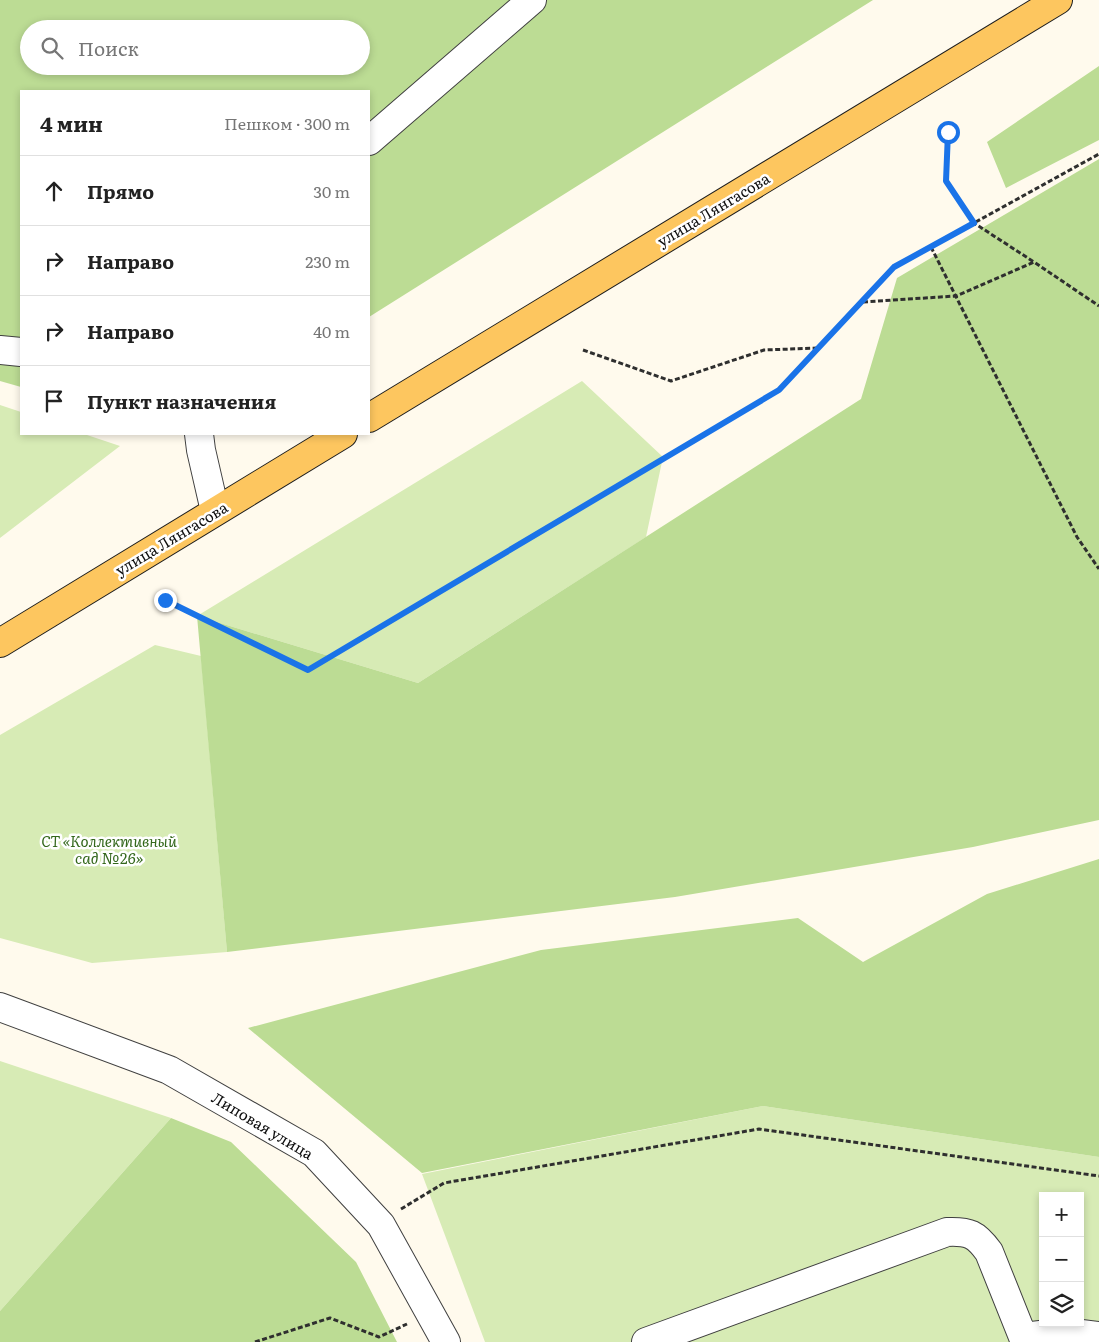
<!DOCTYPE html>
<html lang="ru">
<meta charset="utf-8">
<style>
:root{--surface:#fff;--page:#f2f2f2;--text:#222;--muted:#767676;--line:#e0e0e0}
body{margin:0;font-family:Literata,serif;background:var(--page);color:var(--text)}
.controls{position:absolute;right:15px;bottom:15px;display:grid;overflow:hidden;border-radius:0px;box-shadow:0 2px 8px #0003}
.controls button{width:45px;height:45px;display:grid;place-items:center;padding:0;border:0;border-bottom:1px solid var(--line);background:var(--surface);color:var(--text);font:25px sans-serif}
.stop{position:absolute;width:15px;height:15px;margin:-11px;border:4px solid #1a73e8;border-radius:50%;background:#fff}
.stop.end{background:#1a73e8;border-color:#fff;box-shadow:0 1px 5px #0008}
.list{margin:0;padding:0;list-style:none}
h2{display:flex;justify-content:space-between;align-items:center;height:65px;margin:0;padding:0 20px;font-size:21px}
h2 small{font-size:16px;font-weight:400;color:var(--muted)}
.list li{display:grid;grid-template-columns:32px 1fr auto;gap:15px;align-items:center;box-sizing:border-box;height:70px;padding:0 20px;border-top:1px solid var(--line)}
.list b{display:block;font-size:19px;white-space:nowrap}
.list em{font-size:16px;font-style:normal;color:var(--muted)}
.icon{flex:none;width:28px;height:28px;fill:none;stroke:currentColor;stroke-width:2;stroke-linecap:round;stroke-linejoin:round}
.map{position:relative;flex:none;width:1099px;height:1342px;overflow:hidden}
.search{position:absolute;background:var(--surface);box-shadow:0 2px 8px #0003;left:20px;top:20px;width:350px;height:55px;display:flex;align-items:center;gap:12px;box-sizing:border-box;padding:0 18px;border-radius:28px;color:var(--muted);font-size:19px}
.panel{position:absolute;background:var(--surface);box-shadow:0 2px 8px #0003;left:20px;top:90px;width:350px;height:345px;border-radius:0px}
.map>svg:first-child{display:block}
.green{fill:#d7ebb5;fill-rule:evenodd}
.forest{fill:#bcdc94;fill-rule:evenodd}
.lines{fill:none;stroke-linecap:round;stroke-linejoin:round}
.minor-casing{stroke:#404040;stroke-width:30}
.major-casing{stroke:#1e1e1e;stroke-width:30}
.path{stroke:#2f2f2f;stroke-width:3;stroke-dasharray:5 2.5;stroke-linecap:butt}
.minor{stroke:#fff;stroke-width:28}
.major{stroke:#fdc65f;stroke-width:28}
.route{stroke:#1a73e8;stroke-width:6}
.labels{text-anchor:middle;dominant-baseline:central;stroke-width:5;stroke-linejoin:round;paint-order:stroke}
.street-label{font-size:15px;fill:#0d0d0d;stroke:#fff}
.park-label{font-size:15px;font-style:italic;fill:#33671b;stroke:#fff}
</style>
<div class="map">
<svg width="1099" height="1342" viewBox="0 0 1099 1342">
<rect width="100%" height="100%" fill="#fffaed"/>
<path class="green" d="M582,381L663,457L646,537L418,683L197,616Z
M0,405L21,412V434H84L120,446L0,538Z
M155,645L201,656L227,952L92,963L0,938V735Z
M0,1061L171,1118L0,1311Z
M763,1106L1099,1157V1342H485L422,1174ZM1043,1196H1080V1323H1043Z"/>
<path class="forest" d="M0,0H873L369,317V91H21V387L0,381ZM29,29H361V66H29Z
M1099,66V140L1006,188L987,142Z
M1099,159V820L973,847L675,897L227,952L197,616L418,683L861,399L897,278Z
M1099,859V1157L763,1106L422,1173L248,1028L541,950L798,918L863,962L987,894Z
M171,1118L231,1142L356,1262L397,1342H0V1311Z"/>
<g class="lines">
<g class="minor-casing">
<path id="minor" d="M369,141L532,0
M0,350L21,352
M199,434L201,450L215,511
M0,1007L169,1070L314,1153L381,1225L446,1342
M1024,1337L1065,1332L1099,1336
M646,1342L947,1232C969,1231 976,1234 989,1252L1025,1342"/>
</g>
<g class="major-casing">
<path id="major" d="M369,418L1058,0
M0,643L343,434"/>
</g>
<path class="path" d="M948,132L946,181L974,223L1034,262
M931,247L1077,537L1099,569
M863,302L956,296L1034,262L1099,306
M583,350L671,381L764,350L819,348L894,267L1099,154
M165,601L308,670L779,390L819,348
M401,1209L444,1183L759,1129L1099,1176
M255,1342L330,1318L379,1337L407,1324"/>
<use href="#minor" class="minor"/>
<use href="#major" class="major"/>
</g>
<g class="lines">
<path class="route" d="M165,600L308,670L779,390L894,267L974,223L946,181L948,132"/>
</g>
<g class="labels">
<g class="street-label">
<text transform="translate(713 209) rotate(-31)">улица Лянгасова</text>
<text transform="translate(171 538) rotate(-31)">улица Лянгасова</text>
<text transform="translate(263 1125) rotate(31)">Липовая улица</text>
</g>
<g class="park-label">
<text x="109" y="840">СТ «Коллективный<tspan x="109" dy="17">сад №26»</tspan></text>
</g>
</g>
</svg>
<div class="controls">
<button>+</button>
<button>−</button>
<button><svg class="icon" aria-label="layers" viewBox="0 0 24 24"><path d="M12 4l9 5-9 5-9-5zM3 14l9 5 9-5"/></svg></button>
</div>
<div class="stop" style="left:948px;top:132px"></div>
<div class="stop end" style="left:165px;top:600px"></div>
<div class="search"><svg class="icon" aria-label="search" viewBox="0 0 24 24"><circle cx="10" cy="10" r="6"/><path d="M15 15l6 6"/></svg>Поиск</div>
<section class="panel">
<h2>4 мин<small>Пешком · 300 m</small></h2>
<ul class="list">
<li><svg class="icon" aria-label="ahead" viewBox="0 0 24 24"><path d="M12 20V5M6 11l6-6 6 6"/></svg><div><b>Прямо</b></div><em>30 m</em></li>
<li><svg class="icon" aria-label="right" viewBox="0 0 24 24"><path d="M7 20v-9h11M14 6l5 5-5 5"/></svg><div><b>Направо</b></div><em>230 m</em></li>
<li><svg class="icon" aria-label="right" viewBox="0 0 24 24"><path d="M7 20v-9h11M14 6l5 5-5 5"/></svg><div><b>Направо</b></div><em>40 m</em></li>
<li><svg class="icon" aria-label="arrive" viewBox="0 0 24 24"><path d="M6 21V4h12l-3 4 3 4H6"/></svg><div><b>Пункт назначения</b></div></li>
</ul>
</section>
</div>
